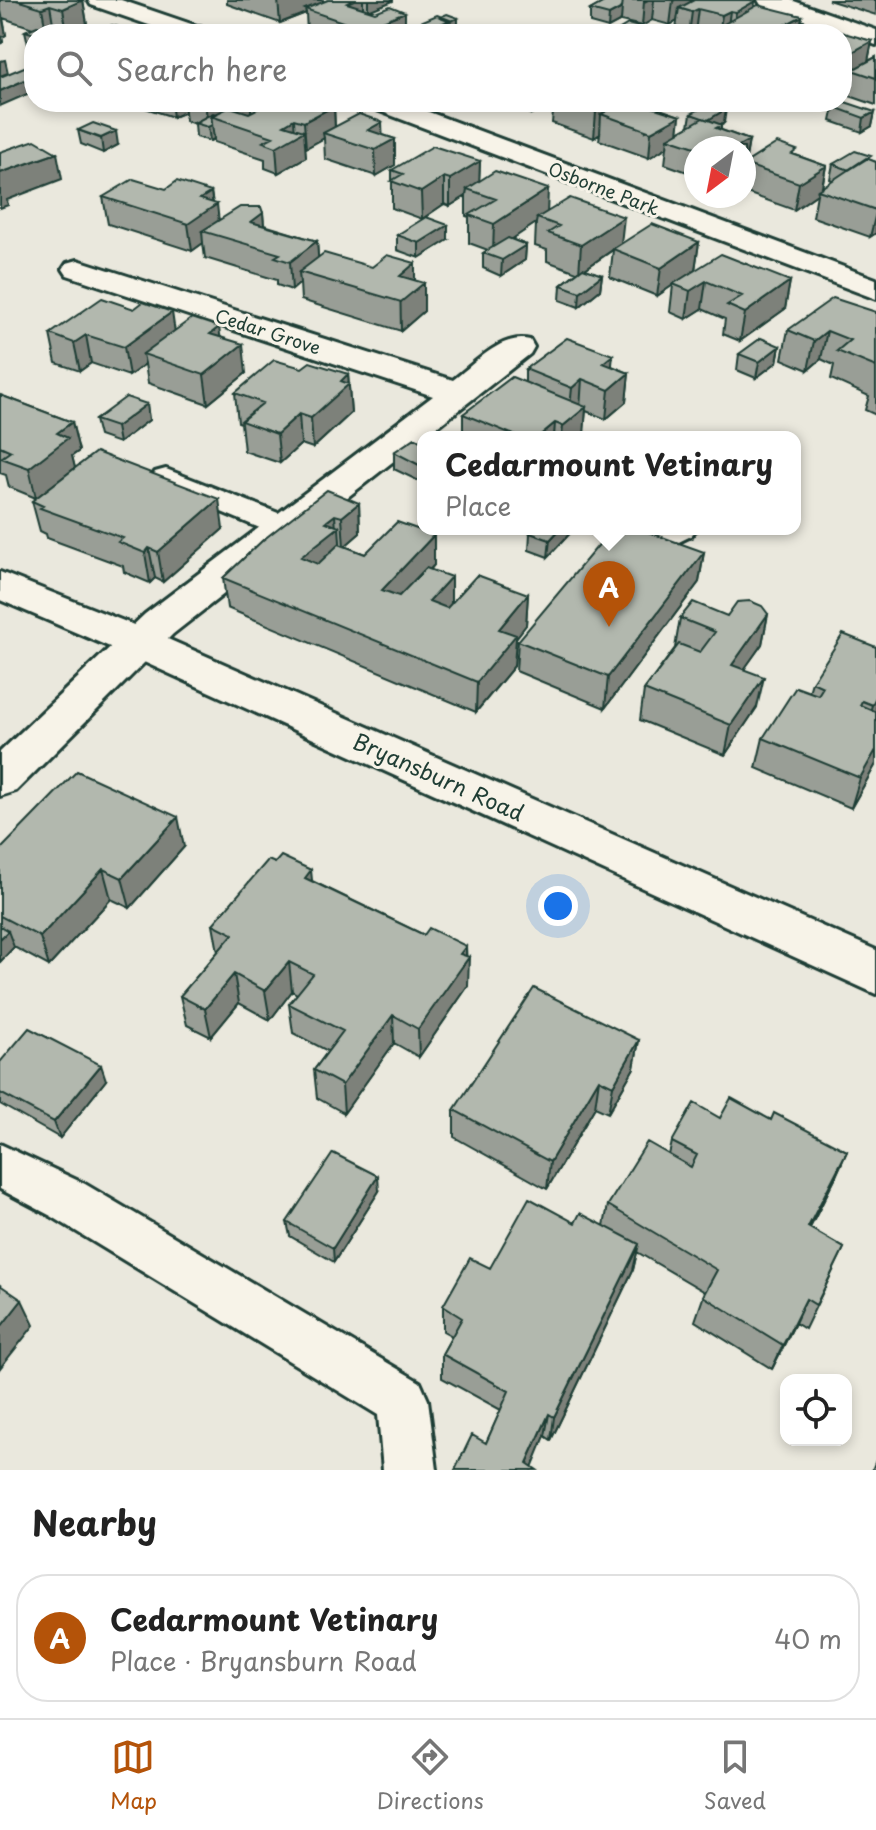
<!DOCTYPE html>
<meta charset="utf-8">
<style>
:root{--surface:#fff;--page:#f6f6f6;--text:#222;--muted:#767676;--line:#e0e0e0;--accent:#b45309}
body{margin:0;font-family:"Playpen Sans",sans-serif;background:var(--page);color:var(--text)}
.controls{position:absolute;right:24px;bottom:24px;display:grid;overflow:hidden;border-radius:16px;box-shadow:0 4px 12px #0003}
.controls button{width:72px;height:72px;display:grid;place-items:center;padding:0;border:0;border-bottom:2px solid var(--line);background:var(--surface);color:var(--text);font:40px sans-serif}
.compass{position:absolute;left:684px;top:136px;width:72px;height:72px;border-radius:50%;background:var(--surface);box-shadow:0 4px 12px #0003;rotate:212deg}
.you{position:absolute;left:558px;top:906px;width:28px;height:28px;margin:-20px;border:6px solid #fff;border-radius:50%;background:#1a73e8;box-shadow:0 0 0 12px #1a73e833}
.badge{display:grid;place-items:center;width:52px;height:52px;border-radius:50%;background:var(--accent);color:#fff;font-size:26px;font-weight:700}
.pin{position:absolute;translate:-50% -66px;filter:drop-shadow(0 2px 4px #0008)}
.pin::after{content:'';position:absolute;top:42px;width:28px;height:24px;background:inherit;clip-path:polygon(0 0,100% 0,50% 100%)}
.popup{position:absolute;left:417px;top:431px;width:384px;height:104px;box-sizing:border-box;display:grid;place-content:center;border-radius:16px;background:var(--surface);filter:drop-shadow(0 2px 6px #0005);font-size:26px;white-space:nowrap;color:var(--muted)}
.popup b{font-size:30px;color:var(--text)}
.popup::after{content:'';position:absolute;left:50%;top:100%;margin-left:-16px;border:16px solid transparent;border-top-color:var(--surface)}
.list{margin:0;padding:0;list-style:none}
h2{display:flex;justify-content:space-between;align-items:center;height:104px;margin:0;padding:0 32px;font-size:34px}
h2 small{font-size:26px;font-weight:400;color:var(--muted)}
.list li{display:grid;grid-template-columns:52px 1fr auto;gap:24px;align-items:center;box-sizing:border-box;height:128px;margin:0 16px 16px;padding:0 16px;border:2px solid var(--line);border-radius:32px}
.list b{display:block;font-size:30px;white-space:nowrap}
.list p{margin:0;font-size:26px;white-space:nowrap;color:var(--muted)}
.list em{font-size:26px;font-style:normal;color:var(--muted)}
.icon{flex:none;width:44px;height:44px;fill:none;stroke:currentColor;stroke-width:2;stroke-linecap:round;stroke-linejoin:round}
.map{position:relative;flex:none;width:876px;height:1470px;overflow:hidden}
.search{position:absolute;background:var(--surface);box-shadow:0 4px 12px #0003;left:24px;right:24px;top:24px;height:88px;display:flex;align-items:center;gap:20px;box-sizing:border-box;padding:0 28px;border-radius:32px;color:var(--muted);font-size:30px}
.sheet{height:248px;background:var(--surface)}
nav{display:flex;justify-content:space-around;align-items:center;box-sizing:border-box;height:112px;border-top:2px solid var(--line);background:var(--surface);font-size:22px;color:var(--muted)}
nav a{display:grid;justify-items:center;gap:4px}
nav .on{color:var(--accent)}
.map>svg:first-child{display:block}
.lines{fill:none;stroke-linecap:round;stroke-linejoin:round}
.service-casing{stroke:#1f3d34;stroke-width:6}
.minor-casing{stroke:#1f3d34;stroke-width:6}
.secondary-casing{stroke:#1f3d34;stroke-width:6}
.service{fill:#f7f3e8;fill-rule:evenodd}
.minor{fill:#f7f3e8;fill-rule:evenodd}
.secondary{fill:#f7f3e8;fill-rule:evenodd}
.wall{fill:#999e96;stroke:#1f3d34;stroke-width:2}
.shaded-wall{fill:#7d817a;stroke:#1f3d34;stroke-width:2}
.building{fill:#b2b8ae;stroke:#1f3d34;stroke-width:2}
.labels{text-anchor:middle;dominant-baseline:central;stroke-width:6;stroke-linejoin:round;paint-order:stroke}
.far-street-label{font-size:18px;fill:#1f3d34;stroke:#f7f3e8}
.street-label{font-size:22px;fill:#1f3d34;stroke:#f7f3e8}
</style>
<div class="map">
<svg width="876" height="1470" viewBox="0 0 876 1470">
<rect width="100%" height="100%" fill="#eae8dd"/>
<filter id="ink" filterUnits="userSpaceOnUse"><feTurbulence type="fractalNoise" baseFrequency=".0125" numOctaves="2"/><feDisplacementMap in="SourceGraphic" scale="16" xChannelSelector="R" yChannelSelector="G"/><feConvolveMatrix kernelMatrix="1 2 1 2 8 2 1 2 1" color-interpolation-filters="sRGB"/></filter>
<g filter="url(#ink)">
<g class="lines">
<g class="service-casing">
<path id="service" d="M166,469L296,520L301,527L296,534L285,537L274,534L155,484L151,478L155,472Z
M593,529H641L651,532L657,529H696L691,536L654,554L598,536Z
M0,1144L85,1184L420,1382L428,1400L437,1470H383L378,1415L51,1216L0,1189Z"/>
</g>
<g class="minor-casing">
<path id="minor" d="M88,0H121L206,29L210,34H175L91,5Z
M365,102H402L876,279V299L369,107Z
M78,260L453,380C475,364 501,333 530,340L534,347L530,354L173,634L16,791L0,796V752L145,614L433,396L67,275L63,269L67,263Z"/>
</g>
<g class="secondary-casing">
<path id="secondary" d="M758,0H791L876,30V45L761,5Z
M0,572L154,633L876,950V994L124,653L0,600Z"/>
</g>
<use href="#service" class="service"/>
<use href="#minor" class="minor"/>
<use href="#secondary" class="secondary"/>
</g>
<path class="wall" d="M0,0H83L87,24L67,33L54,29L34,34V46L28,44L25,31L33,28L3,18L6,35L2,37L3,42L0,44Z
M227,0H323V2L328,0H393L369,10L405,28L440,17L458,18V31L456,32L463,34H310L307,33L306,13L280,23L227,4Z
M608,0H750L755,1L754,7L802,16L799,34H699L695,33L682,34L676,32L677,21L670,25L652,20L642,26L621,21L608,28L590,23V10Z
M828,0H876V15Z
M642,28L641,34H619L620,29Z
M842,34L872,41L868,61L876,57V105L847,95L851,75L842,79Z
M139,102H322L334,106L335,127L383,135L395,139V165L376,176L325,159L324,138L305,148L306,157L278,173L265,168V159L214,142V139L210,141L196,137L195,124L186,121L185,112L173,117L139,106Z
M499,102H654V107L680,116L678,132L689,126L691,114L724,123L721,125V130L749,140L745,162L796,155L826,166L822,188L833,180L830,179L833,164L870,160L876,162V233L870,237L813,217L817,194L794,210L744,192V148H696V175L665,164L667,147L649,158L599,140L600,134L594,138L552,123L554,102L531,114Z
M777,102H802L801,103L793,108Z
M834,107L875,112L872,126L862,132L831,121Z
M78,130L118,145L103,153L81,144Z
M480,161L479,181L621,244L699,242L695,270L790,281L785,309L740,341L723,334L725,319L702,309L686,319L670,312L673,285L657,296L610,277L613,250L585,269L602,275L600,290L579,307L560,300L561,285L577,272L547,261V250L535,246L536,223L511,239L526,245L525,260L501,276L483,268V253L488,250L469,243V217L466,216V196L450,206L444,204L422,219L392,208V170Z
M166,189L211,192L213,203L219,220L263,213L264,225L317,241L318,258L415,280L424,311L401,331L301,300L300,283L292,290L277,285V280L205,258L203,243L192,251L108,224L103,197Z
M397,235L448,240L419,258L397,250Z
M876,312V415L865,410L869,396L831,379L834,365L821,359L808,370L782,359L788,330Z
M175,330L221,337L246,373L208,404L148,383L145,364L129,376L91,363L80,371L56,363L50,334Z
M780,346L777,362L756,378L737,370L739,354Z
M612,366L629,373L626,402L606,419L586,411L583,437H463V414L525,382V369Z
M302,368L348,374L351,413L313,448L301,444L280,463L244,451L241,423L238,422L235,393Z
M0,395L72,422L79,451L72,456L75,468L36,498L9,487L6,475L0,473Z
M147,404L149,420L119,443L99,436L95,420Z
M423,443V483L394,469V452Z
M32,501L223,529L163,582L155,578L150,583L124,572L123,566L47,538L46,534L40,531Z
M359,503L360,533L345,546L365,554L434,535V565L431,569L451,604L528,594L526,625L516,638L514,666L476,712L227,608L223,578L263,540Z
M574,529L548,557L529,550L530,533Z
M704,552L699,582L605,708L516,671L518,641Z
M768,614L762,644L744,669L757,707L725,755L640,720L644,690L675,648L680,618Z
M876,647V764L851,808L756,768L763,738L809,692L812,682Z
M184,847L130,908L111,899L49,966L14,947L0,962V850Z
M312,881L424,935L466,946L468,986L419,1057L394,1043L344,1113L317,1098L314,1070L328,1051L293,1033L289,1004L297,994L292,991L270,1020L239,1003L211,1037L187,1025L180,996L218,952L213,924Z
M639,1040L634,1068L608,1113L595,1107L547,1189L454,1137V1110Z
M0,1062L106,1080L60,1138L0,1104Z
M720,1118L771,1120L847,1151L835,1178L810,1228L844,1248L805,1329L795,1323L772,1369L695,1321L705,1292L637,1252L633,1270L551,1440L545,1436L486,1443L501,1410L442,1378V1354L452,1336L443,1331V1306L490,1268L575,1223L604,1226L608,1205L669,1155L672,1142Z
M379,1191L334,1262L290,1236L287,1222Z
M876,1460V1470H872Z"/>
<path class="shaded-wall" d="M83,0L87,24L67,33L63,9Z
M278,0H323V6L305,9L306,13L280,23Z
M344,0H363V20Z
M368,0H393V1L368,11Z
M648,0H654L652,20L642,26L644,2Z
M675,0H702L698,9L695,33L693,34H689L692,12L679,8L677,21L670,25L673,1Z
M755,1L751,25L733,34L736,12Z
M50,5L54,29L46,32L42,8Z
M622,8L621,21L608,28L609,15Z
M1,11L6,35L2,37L3,42L0,44V12Z
M730,11L727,34H719L722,15Z
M405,12V34H363V29Z
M802,16L799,34H768Z
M458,18V31L451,34H427V30Z
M642,28L641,34H633V33Z
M872,41L867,66L852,70L851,75L842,79L847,55Z
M5,60L8,73L0,76V61Z
M34,76V91L0,106V91Z
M171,102H184L185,112L173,117Z
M206,102H227L228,115L211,116L214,139L210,141L205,103Z
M238,102H269L251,106V112L239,119Z
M532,102H554L531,114Z
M614,102H655L652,128L646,131L649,108L601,114L600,134L594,138L596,112Z
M794,102H802L801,103L793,108Z
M334,106L335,131L323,133L324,138L306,148L304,122Z
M726,109L724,123L706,134L708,120Z
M875,112L872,126L862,132L864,118Z
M680,116L677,141L668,138L667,147L649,158L651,132Z
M294,119L295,136L304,131L306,157L278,173L276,147L284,125Z
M382,122L383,145L395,139V165L376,176L375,150L368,130Z
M116,131L118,145L103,153L101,138Z
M749,140L745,164L744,148H735Z
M57,153L62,179L7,200L8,205L0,208V173Z
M480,161L479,187L467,189L466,196L450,206V179Z
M826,166L821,191L818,190L817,194L794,210L799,183Z
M444,177V204L422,219L421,192Z
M548,189L547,216L537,218L536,223L493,252L494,224Z
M211,192L213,207L217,204L220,232L202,231L203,243L192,251L188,224L200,199Z
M263,213L265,240L251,222Z
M876,213V233L870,237Z
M624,217L621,244L579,273L581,245Z
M448,225V240L419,258V243Z
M317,241L319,268L299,272L300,283L292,290L290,262Z
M699,242L695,270L657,296L661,268Z
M526,245L525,260L501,276L502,260Z
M415,263V290L424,283V311L401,331L400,276Z
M602,275L600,290L579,307L580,292Z
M706,281L702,309L686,319L690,291Z
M790,281L785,309L740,341L745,313Z
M172,312L176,340L143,354L145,364L129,376L124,347Z
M219,327L223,356L210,334Z
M827,331L821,359L808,370L814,341Z
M86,335L91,363L80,371L74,343Z
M243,344L246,373L208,404L204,375Z
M780,346L777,362L756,378L759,362Z
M613,355L610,384L603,363Z
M629,373L626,402L606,419L609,390Z
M348,374L351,413L313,448L311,418L341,381Z
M582,379L580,409L569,417L572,388Z
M147,404L149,420L119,443L116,427Z
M586,407L584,436L562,437L563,426Z
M299,414L301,444L280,463L277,434Z
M72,422L79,451L72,456L75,468L36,498L29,468L57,433Z
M555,423L554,437H538Z
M219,499L223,529L163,582L158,552Z
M359,503L360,533L344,547L342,517Z
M335,515L336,530L339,527L341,557L304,587L301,557L326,522Z
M560,529H574L548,557L550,540Z
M434,535V565L383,620L382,590Z
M149,548L155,578L150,583L145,553Z
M704,552L699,582L605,708L608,677Z
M451,577V607L429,631V601Z
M528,594L526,625L516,638L514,666L476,712L477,682L499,629Z
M768,614L762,644L726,695L732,665Z
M764,677L757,707L725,755L731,725Z
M876,697V712L863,735L872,705Z
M876,746V764L851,808L860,778Z
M178,817L184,847L130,908L122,878Z
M103,869L111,899L49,966L40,937Z
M311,870L314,900L305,878Z
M8,931L14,947L0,962V939Z
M466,946V961L469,957L468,986L419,1057L418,1029L460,954Z
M289,962L292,991L270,1020L265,991Z
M234,974L239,1003L211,1037L205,1009Z
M393,1015L394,1043L344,1113L342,1085Z
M639,1040L634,1068L608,1113L613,1086Z
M101,1065L106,1080L60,1138L54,1122Z
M599,1079L595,1107L547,1189L550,1162Z
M847,1151L835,1178L797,1253L808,1227Z
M378,1176L379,1191L334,1262L333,1248Z
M639,1244L633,1270L551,1440L554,1417Z
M806,1299L795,1323L772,1369L783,1345Z
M22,1300L34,1325L0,1368V1328Z
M549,1414L545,1436L531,1470L527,1463Z"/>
<path class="building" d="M16,0H83L63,9L50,5L42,8Z
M328,0H354L347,3L375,12L390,6L405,12L363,29L305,9Z
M608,0H623L622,8L609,15L590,10Z
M694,0H750L755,1L736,12L730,11L722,15L698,9L692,12L679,8Z
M758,5L802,16L768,34L708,33Z
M447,14L458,18L450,21L440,17Z
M437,15L450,20L427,30L439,34H392Z
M628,24L642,28L633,33L620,29Z
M112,25L142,34H91Z
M37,26L57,32L53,34H35L25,31Z
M823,27L872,41L847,55L842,53V34H808Z
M453,31L463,34H445Z
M489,31L492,34H477Z
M876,57V78L852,70Z
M29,65L34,66V76L0,91V77Z
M257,102H322L334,106L304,122L294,119L284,125L304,131L276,147L263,142L273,137L211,116L230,107L249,113L259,108L251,106Z
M568,102H614L596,112Z
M624,102H654L649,106L680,116L651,132L601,114Z
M845,102L875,112L864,118L834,107Z
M708,104L726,109L708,120L691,114Z
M213,113L216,114L211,116L212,125L208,127L194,123Z
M359,114L382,122L368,130L395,139L375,150L323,133Z
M703,118L722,125L716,128L749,140L735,148H698L668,138Z
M93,123L116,131L101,138L78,130Z
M35,140L57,153L0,173V152Z
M777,143L797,150L792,154L826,166L799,183L744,164Z
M433,146L480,161L450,179L444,177L421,192L391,181L403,174L392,170Z
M855,151L871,156L849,170L833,164Z
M866,158L876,162V210L818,190Z
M495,171L548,189L494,224L469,215L496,199L467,189Z
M133,179L166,189L177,181L211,192L200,199L217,204L188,224L103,197Z
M570,198L624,217L581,245L548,233L559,226L537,218Z
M240,207H261L263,213L251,222L317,241L290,262L275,257L280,254L202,231Z
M426,217L448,225L419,243L397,235Z
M652,224L699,242L661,268L613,249Z
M508,238L526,245L502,260L483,253Z
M324,253L372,267L387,255L415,263L400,276L424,283L401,302L299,272Z
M721,254L790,281L745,313L727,305L742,296L706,281L690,291L673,284Z
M583,268L602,275L580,292L561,285Z
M102,298L134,309L143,302L172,312L124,347L86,335L74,343L50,334Z
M833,298L876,312V367L837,351L850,340L827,331L814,341L788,330Z
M192,318L219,327L210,334L243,344L204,375L143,354Z
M567,338L613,355L603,363L629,373L609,390L582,379L572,388L525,369Z
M761,338L780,346L759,362L739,354Z
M274,360L302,368L310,362L348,374L341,381L349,384L311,418L299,414L277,434L241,421L263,403L235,393Z
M512,377L586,407L563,426L555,423L538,437H519L463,414Z
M0,395L72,422L57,433L68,438L29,468L1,458L11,451L0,446Z
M126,397L147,404L116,427L95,420Z
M415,438L423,443V467L394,452Z
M96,452L219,499L158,552L149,548L145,553L118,542L123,538L40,508L43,506L32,501Z
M327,490L359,503L342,517L335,515L326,522L339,527L301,557L318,564L339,544L365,554L397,522L434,535L382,590L399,596L426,568L451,577L429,601L447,608L477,575L528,594L499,629L516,635L477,682L223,578L263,540Z
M534,529H560L550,540L530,533Z
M612,529H640L704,552L608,677L518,641Z
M750,601L762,606L768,614L732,665L764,677L731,725L644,690L679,644L700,652L715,632L680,618L693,602L727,616L737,602Z
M843,634L876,647V697L872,705L862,701L860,705L876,712V750L860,778L763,738L796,687L818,695L823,687L812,682Z
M77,771L178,817L122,878L103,869L40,937L0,916V850Z
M281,856L311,870L305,878L424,935L429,928L466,946L460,954L469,957L418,1029L393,1015L342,1085L314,1070L343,1031L289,1004L313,974L289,962L265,991L234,974L205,1009L180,996L233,934L213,924L268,860L275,863Z
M0,926L8,931L0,939Z
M534,988L639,1040L613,1086L599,1079L550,1162L454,1110Z
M29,1028L101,1065L54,1122L0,1093V1062Z
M731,1098L771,1120L774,1113L847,1151L808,1227L844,1248L816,1305L806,1299L783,1345L703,1296L717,1270L608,1205L647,1142L691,1167L697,1155L672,1142L694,1103L720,1118Z
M333,1153L378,1176L333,1248L287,1222Z
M529,1198L575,1223L580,1213L639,1244L554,1417L549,1414L527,1463L537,1470H455L472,1435L486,1443L509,1391L442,1354L462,1318L443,1306L470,1258L490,1268Z
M0,1285L22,1300L0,1328Z"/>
</g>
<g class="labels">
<g class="far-street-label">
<text transform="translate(604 188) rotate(21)">Osborne Park</text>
<text transform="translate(268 331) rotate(18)">Cedar Grove</text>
</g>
<g class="street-label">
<text transform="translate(439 776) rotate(24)">Bryansburn Road</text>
</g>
</g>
</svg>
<div class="controls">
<button><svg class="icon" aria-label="locate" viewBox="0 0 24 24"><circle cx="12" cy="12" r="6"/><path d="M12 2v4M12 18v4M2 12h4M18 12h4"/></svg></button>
</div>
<svg class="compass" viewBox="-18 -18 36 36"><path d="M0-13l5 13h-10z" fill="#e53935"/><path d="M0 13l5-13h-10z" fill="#767676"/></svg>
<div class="you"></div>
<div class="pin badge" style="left:609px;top:627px">A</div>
<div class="popup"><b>Cedarmount Vetinary</b>Place</div>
<div class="search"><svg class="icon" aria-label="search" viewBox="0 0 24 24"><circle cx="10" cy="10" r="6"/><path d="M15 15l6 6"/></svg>Search here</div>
</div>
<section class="sheet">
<h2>Nearby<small></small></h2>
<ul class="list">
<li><span class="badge">A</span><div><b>Cedarmount Vetinary</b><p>Place · Bryansburn Road</p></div><em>40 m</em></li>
</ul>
</section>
<nav>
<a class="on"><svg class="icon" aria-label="map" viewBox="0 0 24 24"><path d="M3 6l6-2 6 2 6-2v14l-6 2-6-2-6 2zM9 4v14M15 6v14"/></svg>Map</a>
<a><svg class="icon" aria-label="directions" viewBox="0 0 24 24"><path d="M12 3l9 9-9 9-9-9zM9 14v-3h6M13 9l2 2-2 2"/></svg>Directions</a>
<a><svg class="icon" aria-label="saved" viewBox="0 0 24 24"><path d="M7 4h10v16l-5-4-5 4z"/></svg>Saved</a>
</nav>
